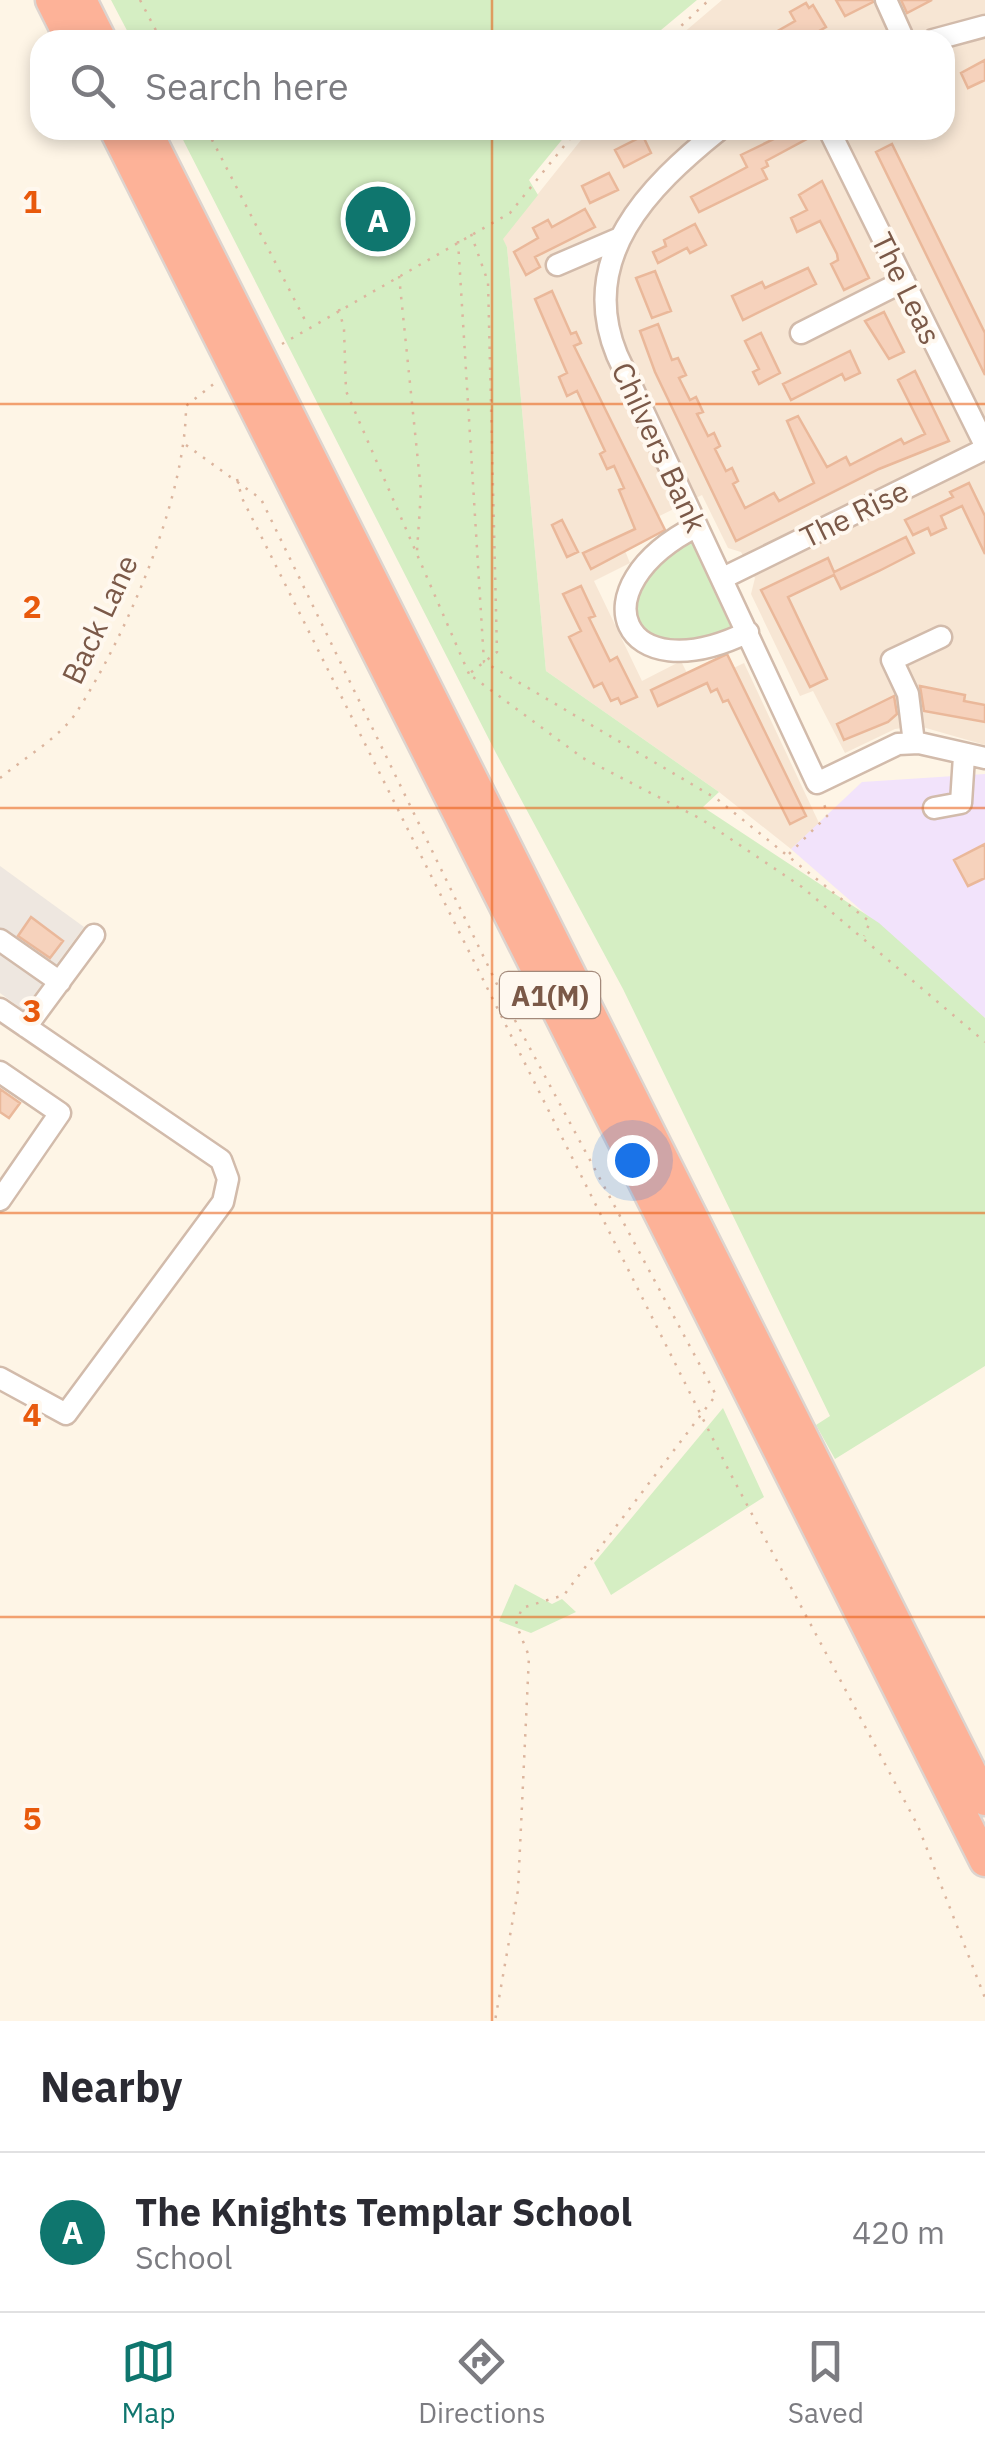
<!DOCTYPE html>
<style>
:root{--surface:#fff;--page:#f2f2f3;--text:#2b2b33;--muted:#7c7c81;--line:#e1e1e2;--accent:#0f766e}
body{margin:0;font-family:"IBM Plex Sans",sans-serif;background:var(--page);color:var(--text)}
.you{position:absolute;left:632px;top:1160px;width:35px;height:35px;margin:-25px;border:8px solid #fff;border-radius:50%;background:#1a73e8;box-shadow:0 0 0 15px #1a73e833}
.badge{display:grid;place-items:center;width:65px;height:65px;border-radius:50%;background:var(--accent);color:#fff;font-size:32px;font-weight:700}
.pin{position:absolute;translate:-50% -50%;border:5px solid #fff;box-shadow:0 2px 10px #0006}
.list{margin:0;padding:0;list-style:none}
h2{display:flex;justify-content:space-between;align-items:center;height:130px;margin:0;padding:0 40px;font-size:42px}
h2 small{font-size:32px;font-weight:400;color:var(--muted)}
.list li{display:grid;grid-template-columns:65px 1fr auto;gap:30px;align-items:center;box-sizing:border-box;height:160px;padding:0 40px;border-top:2px solid var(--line)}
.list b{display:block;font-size:38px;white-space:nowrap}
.list p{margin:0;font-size:32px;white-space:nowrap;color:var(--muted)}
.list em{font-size:32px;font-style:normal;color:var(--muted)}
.icon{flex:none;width:55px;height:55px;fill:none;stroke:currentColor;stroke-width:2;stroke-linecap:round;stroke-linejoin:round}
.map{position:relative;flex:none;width:985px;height:2021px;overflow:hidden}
.search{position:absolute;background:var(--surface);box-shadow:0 5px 15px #0003;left:30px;right:30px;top:30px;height:110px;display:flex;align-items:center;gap:25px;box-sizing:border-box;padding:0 35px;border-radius:30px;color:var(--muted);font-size:38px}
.sheet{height:290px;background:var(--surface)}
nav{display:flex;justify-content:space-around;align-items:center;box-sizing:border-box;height:140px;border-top:2px solid var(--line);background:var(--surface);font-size:28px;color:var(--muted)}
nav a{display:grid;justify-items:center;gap:5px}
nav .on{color:var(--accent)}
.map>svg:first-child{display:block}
.residential{fill:#f7e6d4}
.industrial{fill:#eee7e0}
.education{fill:#f2e3fb}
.green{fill:#d5eec3}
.building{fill:#f6d2bc;stroke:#eab89a;stroke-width:2.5}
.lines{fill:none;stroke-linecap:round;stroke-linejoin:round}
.minor-casing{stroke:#d2bbab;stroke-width:25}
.highway-casing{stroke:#ddd4cf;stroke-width:35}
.path{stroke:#dcb59e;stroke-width:2.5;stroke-dasharray:2.5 8;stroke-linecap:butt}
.minor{stroke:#fff;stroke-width:20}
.highway{stroke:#fdb298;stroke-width:30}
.grid{fill:none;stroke:#e8590c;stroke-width:2.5;stroke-opacity:0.55}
.labels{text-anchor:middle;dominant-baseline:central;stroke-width:8;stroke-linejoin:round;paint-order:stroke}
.shield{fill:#fff8ef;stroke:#a3897a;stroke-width:2.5}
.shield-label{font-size:28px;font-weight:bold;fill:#7b5948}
.street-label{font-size:30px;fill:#7b5948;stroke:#fff8ef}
.grid-label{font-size:32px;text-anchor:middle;font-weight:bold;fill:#e8590c;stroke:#fff8ef;stroke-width:8;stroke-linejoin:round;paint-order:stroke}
</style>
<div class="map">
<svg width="985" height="2021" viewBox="0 0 985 2021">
<rect width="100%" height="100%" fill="#fef5e6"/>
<path class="residential" d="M722,0H985V745L919,726L895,729L845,753L813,691L800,696L751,594L755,578L741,552L728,548L702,495L619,536L630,563L594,581L642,681L681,661L694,687L744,663L819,823L791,849L719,792L546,671L507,247L502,239L589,130H945V40H675Z"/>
<path class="industrial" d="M0,866L84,927L23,1010L0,993Z"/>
<path class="education" d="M985,774V1018L791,849L862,782Z"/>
<path class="green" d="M111,0H697L649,40H132Z
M178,130H570L529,180L538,195L503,239L507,247L546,671L719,792L703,807L879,923L985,1018V1366L835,1459L816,1425L830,1416L623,989L496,753Z
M691,539L733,632L663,646L633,620C639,569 643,560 691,539Z
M723,1408L764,1497L611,1595L594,1563Z
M515,1584L552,1604L562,1599L576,1612L531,1633L499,1621Z"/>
<path class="building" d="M836,0H872L873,2L845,16Z
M901,0H932L907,13Z
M806,3L809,8L813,5L826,27L803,40H762L795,21L790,12Z
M985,60V80L968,88L961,73Z
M782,130H815L816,134L766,161L768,166L762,169L767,179L699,212L691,197L747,167L741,155L784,134Z
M643,136L651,153L624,167L615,150Z
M892,144L985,333V375L876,152Z
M609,173L618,190L590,203L582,186Z
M822,181L869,278L844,290L831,264L838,260L837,254L820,221L797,232L791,218L807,210L799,195Z
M585,209L595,227L535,257L540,267L526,275L514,252L538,238L533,228L548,220L552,227Z
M695,224L706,245L690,253L687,248L658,263L653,252L666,246L664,240Z
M808,268L816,284L743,320L732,296L762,282L765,288Z
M655,271L671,311L652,318L636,278Z
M552,291L571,334L576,332L581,343L574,346L665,530L591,569L583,553L635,529L619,490L624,488L614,466L607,469L600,454L605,451L577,391L567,396L559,377L567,373L535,299Z
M884,312L904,352L889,359L865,321Z
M658,324L672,360L678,358L686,375L679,378L690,400L696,397L703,412L697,414L708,436L714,433L720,446L715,449L726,471L732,468L738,481L733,484L745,508L774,493L779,501L814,483L787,421L798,416L827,467L846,457L850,465L901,439L904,444L925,434L898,380L915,371L949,441L879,469L736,541L655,372L640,331Z
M761,333L780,373L759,384L753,372L759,369L745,341Z
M850,351L860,373L845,380L842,374L791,400L783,384Z
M969,483L985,516V554L962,506L941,516L946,528L931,535L928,528L913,535L905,520L953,497L950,492Z
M562,520L578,552L567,557L552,525Z
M906,537L914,553L879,571L841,589L834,575L788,597L827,679L810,687L761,590L828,558L834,572Z
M581,586L595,616L589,618L610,661L617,657L637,697L621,704L618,698L611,701L602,683L594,687L569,637L581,631L563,594Z
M727,654L806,816L790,824L728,700L723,702L717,689L711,692L707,683L658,706L651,690Z
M920,686L965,695L964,701L985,705V722L924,711Z
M894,696L897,714L888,722L844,740L837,724Z
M985,844V878L968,886L954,860Z
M31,917L63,941L50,958L18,936Z
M0,1089L20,1103L9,1118L0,1112Z"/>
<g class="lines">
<g class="minor-casing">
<path id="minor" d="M886,0L904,40
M933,40L985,26
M719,130C648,187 577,258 617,355L817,783L898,744L919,743L985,758
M829,130L985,445
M557,265L620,238
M801,333L904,281
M697,526C575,588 621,694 748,632
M723,578L985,449
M914,743L908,694L892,660L941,637
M934,808L961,803L964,756
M0,940L60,982
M0,1009L221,1160L228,1179L223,1202L66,1414L0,1378
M26,1027L94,935
M0,1072L60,1113L0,1200"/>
</g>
<g class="highway-casing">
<path id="highway" d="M51,0L71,40
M81,0L101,40
M115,130L985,1861
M146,130L985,1800"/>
</g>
<path class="path" d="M140,0L161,40
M666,40L709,0
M207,130L307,324
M471,234L488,282L497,652L469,674L583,758L701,819L802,887L985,1042
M458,241L484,662L717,799L870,922L864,936
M399,276L421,491L417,551
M339,309L344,329L346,391L469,674
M282,344L510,213L577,130
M186,445L261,499L510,1011L716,1395L564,1595L522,1608L516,1624L529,1656L518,1890L495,2021
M237,479L242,498L729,1471L918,1826L985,1998
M0,778C23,759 59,738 76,713C126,636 186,498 186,406L216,382
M789,854L828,815L822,799"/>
<use href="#minor" class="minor"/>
<use href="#highway" class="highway"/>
</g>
<path class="grid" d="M492,0V40M492,130V2021M0,404H985M0,808H985M0,1213H985M0,1617H985"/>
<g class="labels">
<rect class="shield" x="500" y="972" width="100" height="46" rx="8"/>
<g class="shield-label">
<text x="550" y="995">A1(M)</text>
</g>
<g class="street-label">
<text transform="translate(907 288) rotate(64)">The Leas</text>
<text transform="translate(660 447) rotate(65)">Chilvers Bank</text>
<text transform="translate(854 513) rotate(-26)">The Rise</text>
<text transform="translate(99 619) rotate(-65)">Back Lane</text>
</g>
</g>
<g class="grid-label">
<text x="32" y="213">1</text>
<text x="32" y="618">2</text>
<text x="32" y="1022">3</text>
<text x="32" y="1426">4</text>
<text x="32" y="1830">5</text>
</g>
</svg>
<div class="you"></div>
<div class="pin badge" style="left:378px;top:219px">A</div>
<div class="search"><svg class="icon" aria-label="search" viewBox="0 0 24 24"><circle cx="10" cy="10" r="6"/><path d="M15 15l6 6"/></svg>Search here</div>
</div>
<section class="sheet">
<h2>Nearby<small></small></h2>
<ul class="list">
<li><span class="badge">A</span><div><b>The Knights Templar School</b><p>School</p></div><em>420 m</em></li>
</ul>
</section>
<nav>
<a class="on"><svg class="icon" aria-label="map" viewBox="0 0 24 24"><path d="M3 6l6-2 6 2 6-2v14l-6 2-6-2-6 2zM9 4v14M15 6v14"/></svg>Map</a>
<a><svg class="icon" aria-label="directions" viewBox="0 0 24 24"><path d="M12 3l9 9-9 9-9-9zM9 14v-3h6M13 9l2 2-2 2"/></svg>Directions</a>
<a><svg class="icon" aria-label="saved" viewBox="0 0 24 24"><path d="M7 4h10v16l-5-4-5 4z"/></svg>Saved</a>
</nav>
